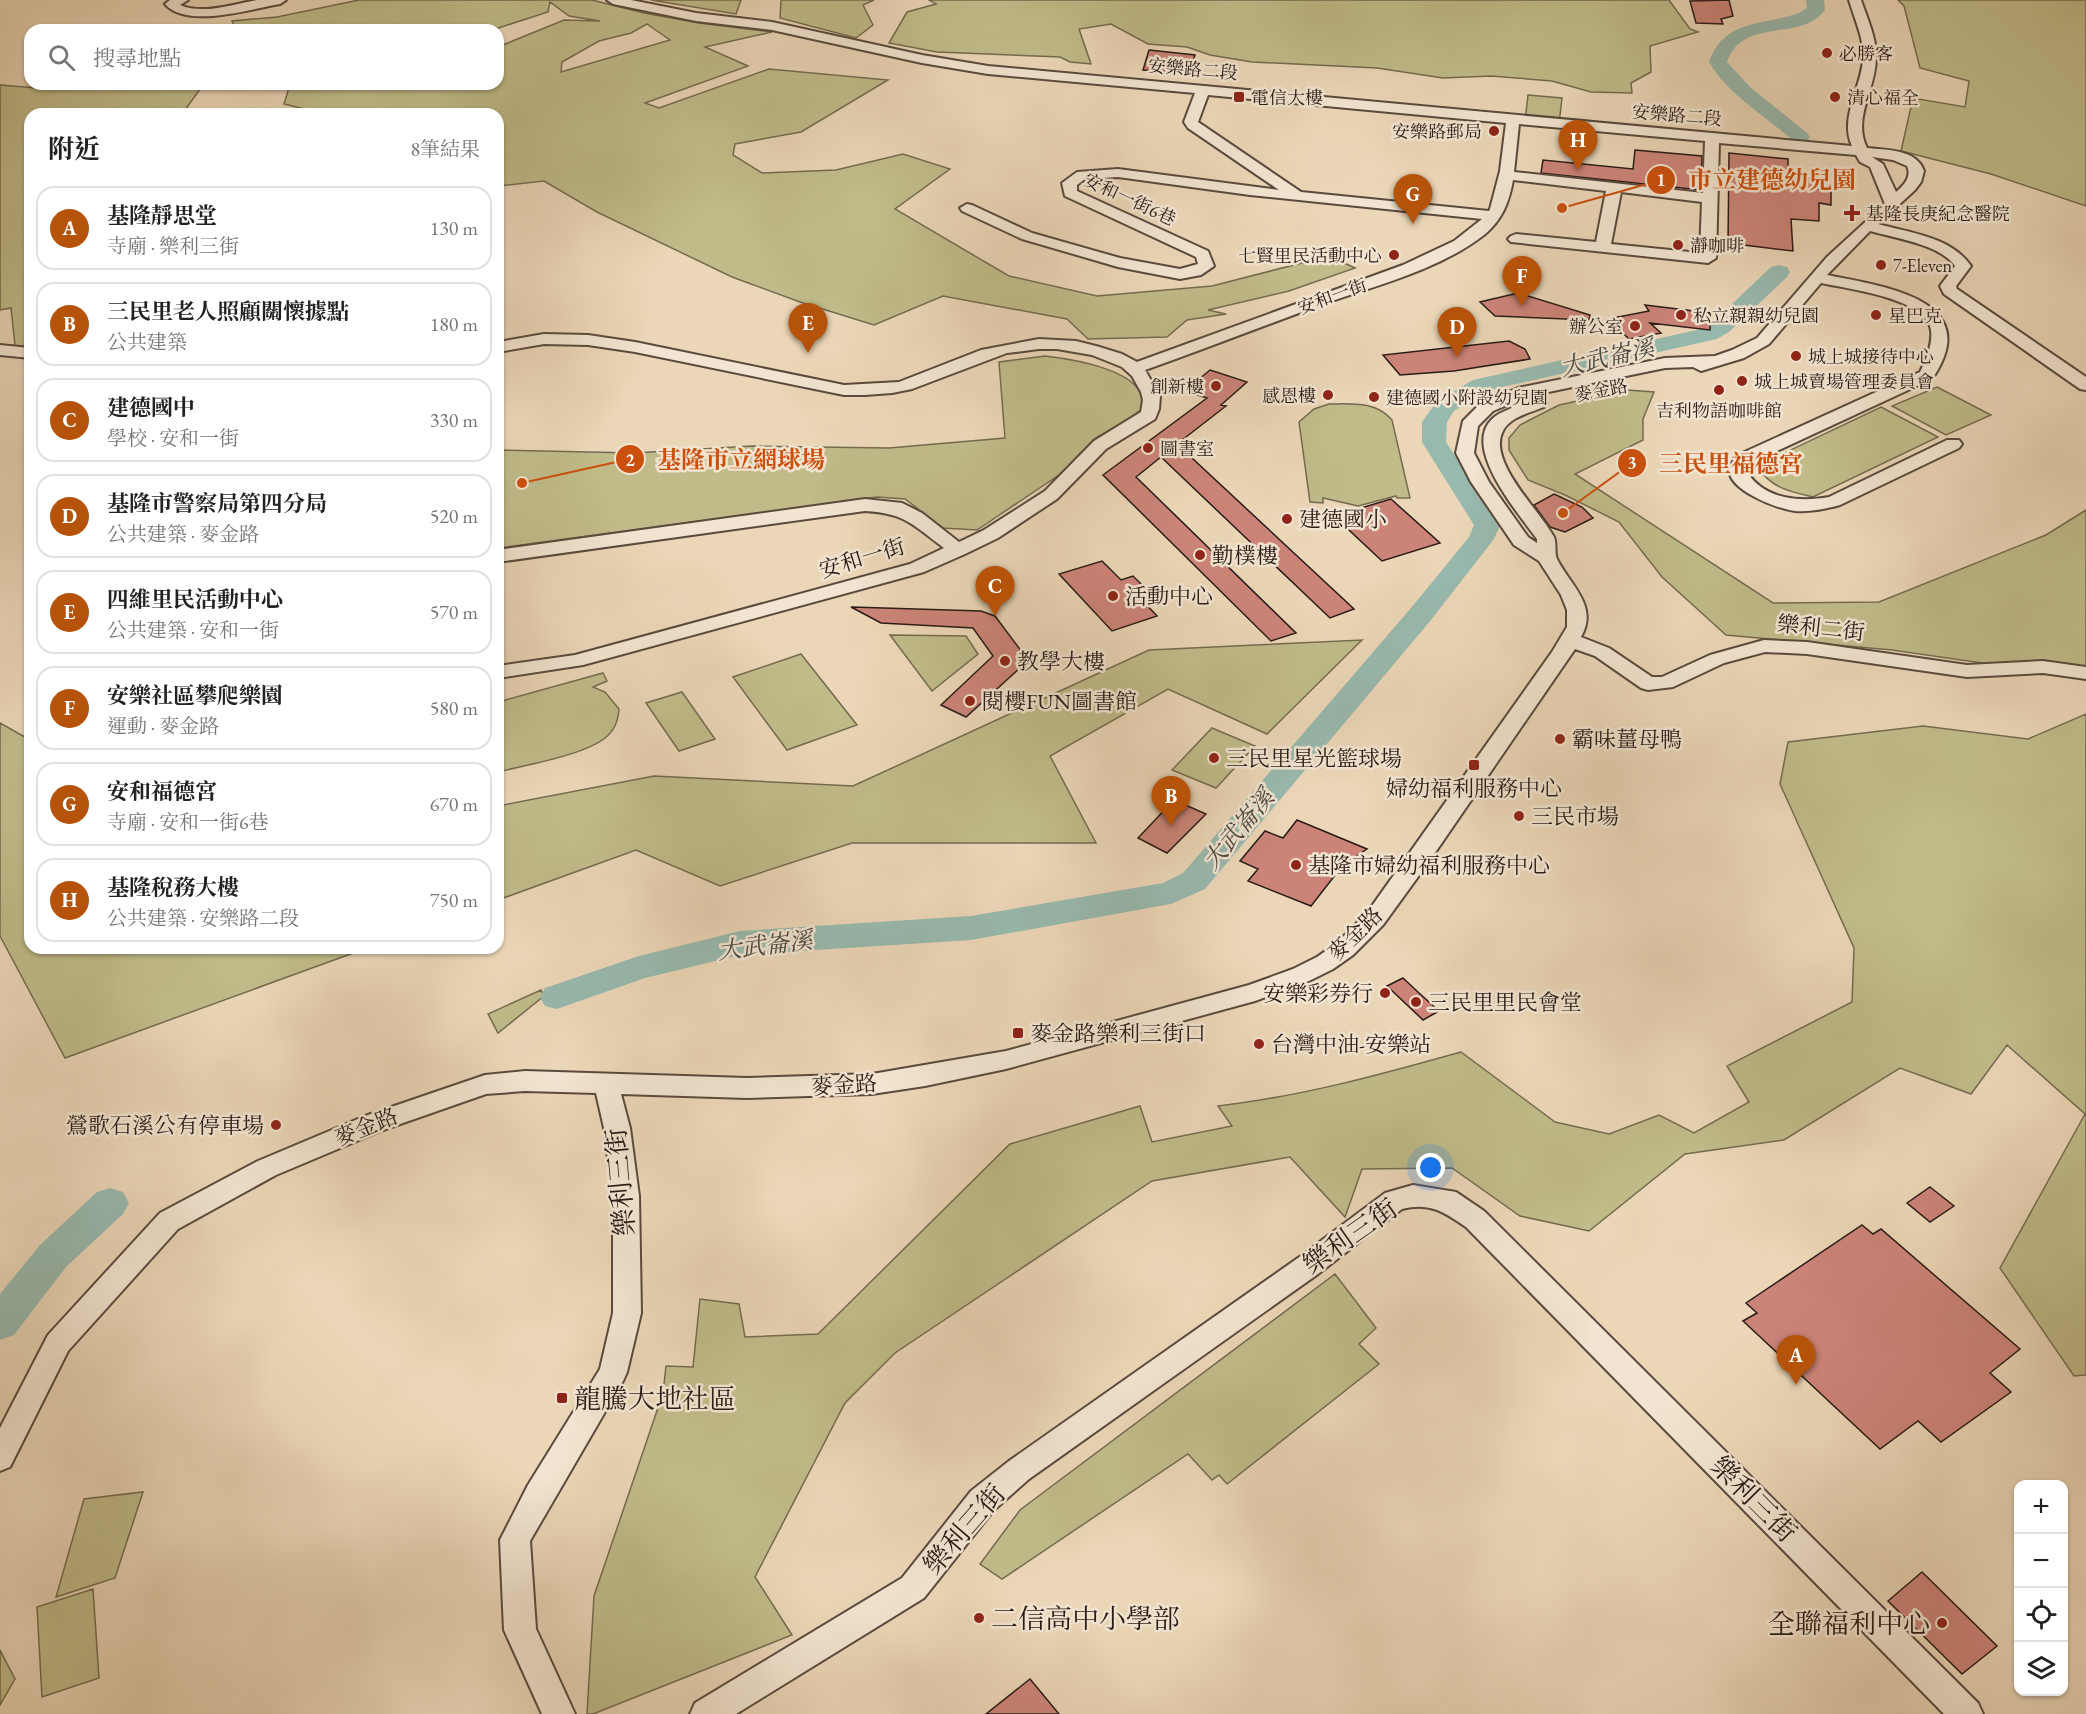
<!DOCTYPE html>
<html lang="zh-TW">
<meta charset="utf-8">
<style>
:root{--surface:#fff;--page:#f2f2f2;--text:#222;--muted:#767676;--line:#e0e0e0;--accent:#b45309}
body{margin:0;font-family:"EB Garamond","Noto Serif TC",serif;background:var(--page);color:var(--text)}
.controls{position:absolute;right:18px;bottom:18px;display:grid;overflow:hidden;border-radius:12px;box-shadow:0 2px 4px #0004}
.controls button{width:54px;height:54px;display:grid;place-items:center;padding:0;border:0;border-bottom:2px solid var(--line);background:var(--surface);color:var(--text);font:30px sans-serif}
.you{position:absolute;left:1431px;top:1168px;width:21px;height:21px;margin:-15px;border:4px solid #fff;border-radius:50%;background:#1a73e8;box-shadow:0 0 0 9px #1a73e833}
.badge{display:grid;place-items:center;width:39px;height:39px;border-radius:50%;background:var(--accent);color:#fff;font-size:20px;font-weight:700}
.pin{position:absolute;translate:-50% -50px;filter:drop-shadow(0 2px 3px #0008)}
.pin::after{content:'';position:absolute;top:32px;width:21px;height:18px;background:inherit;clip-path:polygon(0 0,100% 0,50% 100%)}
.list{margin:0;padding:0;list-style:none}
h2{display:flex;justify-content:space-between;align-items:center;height:78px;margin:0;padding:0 24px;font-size:26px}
h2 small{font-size:20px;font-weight:400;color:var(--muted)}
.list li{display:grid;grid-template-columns:39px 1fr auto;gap:18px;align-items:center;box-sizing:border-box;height:84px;margin:0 12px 12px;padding:0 12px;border:2px solid var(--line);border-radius:18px}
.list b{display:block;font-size:22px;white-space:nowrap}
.list p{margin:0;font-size:20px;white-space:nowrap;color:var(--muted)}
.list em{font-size:20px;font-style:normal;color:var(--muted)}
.icon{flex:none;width:33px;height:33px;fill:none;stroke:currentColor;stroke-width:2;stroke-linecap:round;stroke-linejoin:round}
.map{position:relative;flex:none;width:2086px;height:1714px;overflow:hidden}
.search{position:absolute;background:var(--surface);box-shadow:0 2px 4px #0004;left:24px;top:24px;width:480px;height:66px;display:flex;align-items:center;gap:15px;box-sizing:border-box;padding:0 21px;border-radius:18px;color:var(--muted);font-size:22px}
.panel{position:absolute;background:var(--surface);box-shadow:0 2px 4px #0004;left:24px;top:108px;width:480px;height:846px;border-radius:18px}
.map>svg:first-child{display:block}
.green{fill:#c0bb89;stroke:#746b50;stroke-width:1.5;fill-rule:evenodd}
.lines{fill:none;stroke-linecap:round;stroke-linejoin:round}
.river{fill:#98b9ae;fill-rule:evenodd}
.building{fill:#cc8479;stroke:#291b16;stroke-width:1.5}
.minor-casing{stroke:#5a4a3e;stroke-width:4}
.minor{fill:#f2e4d0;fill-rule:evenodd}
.poi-dot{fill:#8f2418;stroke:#f2e4d0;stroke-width:2}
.labels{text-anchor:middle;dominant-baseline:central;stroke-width:5;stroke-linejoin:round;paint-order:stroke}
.far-poi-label{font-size:18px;fill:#291b16;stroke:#f2e4d0;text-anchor:start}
.far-street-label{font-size:18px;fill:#291b16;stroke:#f2e4d0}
.poi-label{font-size:22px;fill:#291b16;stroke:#f2e4d0;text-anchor:start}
.street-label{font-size:22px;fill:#291b16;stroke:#f2e4d0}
.water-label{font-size:24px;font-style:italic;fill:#4a4a44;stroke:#f2e4d0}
.near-street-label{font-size:27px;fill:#291b16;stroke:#f2e4d0}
.near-poi-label{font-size:27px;fill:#291b16;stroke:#f2e4d0;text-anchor:start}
.leader{fill:none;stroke:#cb500e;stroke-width:2}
.callout-dot{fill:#cb500e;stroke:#f2e4d0;stroke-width:2}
.mark-label{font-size:18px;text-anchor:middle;font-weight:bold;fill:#fff}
.callout-label{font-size:24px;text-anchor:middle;font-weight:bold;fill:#cb500e;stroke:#f2e4d0;stroke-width:5;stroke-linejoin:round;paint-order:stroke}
</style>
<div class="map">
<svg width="2086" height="1714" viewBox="0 0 2086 1714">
<rect width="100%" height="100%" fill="#ebd6b7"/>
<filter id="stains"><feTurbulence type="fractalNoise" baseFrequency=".00333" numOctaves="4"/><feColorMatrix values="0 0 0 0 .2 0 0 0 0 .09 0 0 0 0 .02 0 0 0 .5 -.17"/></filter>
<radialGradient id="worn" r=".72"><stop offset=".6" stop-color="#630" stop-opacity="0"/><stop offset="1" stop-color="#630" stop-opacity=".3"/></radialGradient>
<path class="green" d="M359,0H592L644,13L699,23L772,32L705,47L748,66L645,103L659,108L769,69L888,80L801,132L735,144L733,155L762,173L836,170L903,154L950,169L895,209L1009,276L1097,296L1212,286L1329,256L1355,268L1289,291L1208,310L1226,314L1187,320L1167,337L1088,339L1067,319L943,296L874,325L800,302L732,277L597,212L544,181L498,186V114H325L284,104L290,84H498V47L564,20L600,21L569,16L550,2L548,12L492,30H236L232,21L277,17ZM647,24L670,40L561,72L562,62L599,41L631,33Z
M651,0H741L736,14Z
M781,0H874L863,5L873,25L856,38L780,18Z
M929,0H1669L1690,29L1698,32L1650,46L1651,72L1631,83L1632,93L1591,92L1552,81L1491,76L1443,78L1377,68L1252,62L1210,55L1187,47L1148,44L1111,24L1079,29L1091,64L1070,62L1060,57L937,52L889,43L907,12L936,4Z
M1898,0H2086V206L1991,174L1901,151L1913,98L1965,107L1969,81L1920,68L1904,6Z
M63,84H196L201,88L182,114H30V356L16,354L11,308L0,310V85L37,88Z
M1528,95L1562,98L1559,124L1525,121Z
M1045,356C1071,359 1149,370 1143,408L1128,420L1094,439L1068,469L977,530L943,528L905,499L877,497L498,548V450L634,453L752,446L889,448L1005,438L999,362Z
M1937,387L1991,415L1946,435L1892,406Z
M1627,390L1654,392L1643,419V440L1575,474L1773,603L1879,602L2046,535L2086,510V678L1892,650L1726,635L1662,577L1619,522L1565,495L1528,480L1509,450V438L1520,425L1559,405Z
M1329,404C1352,404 1376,401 1392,420L1410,498H1397L1396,496L1358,506L1323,498V503L1310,502L1299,422L1314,409Z
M1881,407L1938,437L1813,497C1788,491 1771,488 1757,466Z
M890,635L966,636L978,654L932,691Z
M1362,640L1267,734L1168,689L1050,756L1096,843H852L720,886L636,850L498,900V806L654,776L853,786L1149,650Z
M801,654L857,725L787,750L733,677Z
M603,673L607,681L593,687L605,692L619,709C618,721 615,730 605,738C584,755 526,765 498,772V702Z
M682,692L715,739L679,751L646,703Z
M2086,714V1375L2074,1376L2000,1268L2085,1114L2007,1045L1971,1094L1900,1068L1784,1140L1685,1154L1589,1231L1520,1216L1452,1168L1362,1169L1345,1217L1290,1157L1152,1181L895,1353L845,1403L755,1577L792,1635L593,1714H587L594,1596L663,1393L666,1366L693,1367L700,1299L739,1304L745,1337L818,1334L1010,1144L1140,1106L1152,1142L1232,1126L1218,1106C1303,1096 1379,1075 1461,1052L1555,1122L1609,1134L1659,1115L1694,1133L1749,1102L1727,1066L1852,1002L1854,948L1780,784L1788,742L1923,726L2028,739Z
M0,723L30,740V948H367L65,1058L0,936Z
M1212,728L1255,746L1216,788L1172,770Z
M541,990L544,996L498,1033L488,1014Z
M1335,1274L1376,1328L1359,1344L1379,1364L1227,1484L1219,1475L1212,1480L1188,1454L1002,1579L980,1564L1020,1510Z
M143,1492L115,1578L56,1597L84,1499Z
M93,1589L99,1678L42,1697L37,1607Z
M0,1650L15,1679L0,1705Z"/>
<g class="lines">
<path class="river" d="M1806,0H1824L1825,10C1801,43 1743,16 1727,62L1750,87L1807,133L1810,137L1807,141H1793C1765,115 1729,96 1709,62C1724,19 1762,26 1799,13L1807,8Z
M1779,265L1787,267L1790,272L1787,277L1729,332L1717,339L1489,390L1454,411L1447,422L1446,442L1500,525L1494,539L1431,620L1205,889L1171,904L971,940L740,955L645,978L557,1009L545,1006L540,997L545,988L639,956L740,931L971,916L1163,883L1183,873L1411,608L1469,537L1474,525L1422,442V422L1437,401L1473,380L1701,329L1713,322L1771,267Z
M110,1188L123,1192L129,1203L123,1214L66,1267L14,1335L0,1340V1294L40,1245L97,1192Z"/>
</g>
<path class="building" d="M1729,0L1733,16L1721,19L1723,24L1696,23L1690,1Z
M1149,50L1195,55L1190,73L1143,70Z
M1635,150L1702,156L1701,190L1541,173L1543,160L1633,169Z
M1729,153L1788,159V176L1817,179L1818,189L1831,191V205L1819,203V221L1791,219L1793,251L1728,243Z
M1518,293L1590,315L1589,320L1495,316L1480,302Z
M1645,305L1710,313V330L1650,323L1661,333L1629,339L1608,319L1649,311Z
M1509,341L1525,349L1530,359L1454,371L1400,375L1383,355Z
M1210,370L1247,382L1221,405L1226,406L1177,444L1354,609L1330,618L1161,457L1136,477L1296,633L1271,641L1103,475L1207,398L1185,391Z
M1554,494L1582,507L1593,518L1565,532L1550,527L1534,505Z
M1391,499L1440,543L1382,561L1334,516Z
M1102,561L1121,580L1133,576L1151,594L1140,598L1157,616L1112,631L1059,574Z
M851,607L981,611L995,616L1022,652L1021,667L966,717L941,705L993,656L973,628L881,623Z
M1174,800L1206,814L1167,853L1138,838Z
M1297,820L1367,849L1343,865L1311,906L1248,881L1258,869L1240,861L1265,831L1283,838Z
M1403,978L1419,993L1439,1011L1423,1020L1387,986Z
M1930,1187L1954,1206L1930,1222L1907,1203Z
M1862,1225L1873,1234L1881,1229L2020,1349L1990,1373L2011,1392L1941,1442L1918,1421L1880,1449L1743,1321L1757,1313L1746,1303Z
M1922,1572L1997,1646L1962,1674L1888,1601Z
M1030,1679L1059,1714H986Z"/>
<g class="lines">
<g class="minor-casing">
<path id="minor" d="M170,0H188L180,5C203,15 234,4 257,0C267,0 277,0 286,0L280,4C251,9 186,29 165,4Z
M607,0H631L696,13L772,22L922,55L988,66L1852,146C1839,118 1861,88 1863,60C1865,40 1854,18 1849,0H1861C1867,18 1877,39 1876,58C1876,89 1852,118 1867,148C1886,150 1917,149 1924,171L1921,182L1915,190L1878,224C1911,233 1951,237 1971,266L1956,286L1957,289L2086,377V390L2080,389L1944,294L1940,286L1955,266C1940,244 1894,238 1870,231L1827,275C1882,286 1987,299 1932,379L1751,463L1748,467L1749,475C1767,500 1801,502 1829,497L1947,440H1959L1962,444L1959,448L1840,505C1826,509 1810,512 1795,511C1778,509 1724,489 1730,467C1731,463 1736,458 1738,455L1920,372C1927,358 1938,333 1926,319C1907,296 1849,289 1821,283L1769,344L1744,358L1701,371L1693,367L1665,368L1529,396L1493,411L1478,426L1474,453L1489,482L1528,537L1537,543V539C1517,511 1449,434 1505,411C1517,406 1531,396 1544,399L1547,403L1544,407C1530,413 1508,417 1502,433C1489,463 1540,511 1554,537C1557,544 1554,552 1557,559C1570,585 1599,606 1581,637L1609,648L1652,677H1662L1710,655L1764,640L1807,642L1967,665L2043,661L2086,667V679L2043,673L1967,677L1807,654L1765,652L1724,663L1673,687L1648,690L1641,688L1595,656L1575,649L1428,863L1383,925L1353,955L1333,969L1309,981L1255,1001L1006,1069L925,1086L872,1094L747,1098L621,1094L630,1128L639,1196L641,1313L627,1372L623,1381L530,1541L536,1629L575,1714H542L504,1630L500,1540L528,1485L600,1369L613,1313V1196L604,1128L596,1093L525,1091L486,1094L383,1130L276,1175L178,1229L68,1351L10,1467L0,1471V1428L48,1335L160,1213L258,1161L365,1116L485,1075L525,1071L747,1078L872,1074L1006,1051L1249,985L1293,969L1317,957L1337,943L1367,913L1552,652L1567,627V610L1561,595L1539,561L1514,545L1471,482L1456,453L1463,421L1481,403L1518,388L1665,358L1715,356L1732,350L1757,338L1827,257L1885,204L1870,167L1860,162L1856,155L1719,143L1716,258L1708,263L1511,242L1508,239L1511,236L1516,234L1596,242L1606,191L1513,180C1509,203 1502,220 1484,235C1440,269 1381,284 1329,302C1268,324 1207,348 1145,370L1160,396L1159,409L1155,419L1106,449L1057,499L998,538L965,554L924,572L583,665L498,678V666L575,655L910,564L944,548C913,525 905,513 865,511L498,562V550L865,499L902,503L922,513L959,542L984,530L1045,491L1094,441L1141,412L1143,400L1141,392L1132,376L1122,367L1092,355L1057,349H1039L1007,353L912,389L892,393L865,395H844L635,352L588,345L544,344L498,352V342L544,334L588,335L635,342L844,385L899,382L981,350L1039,339L1076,341L1096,346L1122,354L1137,362L1403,265L1454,241L1482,219L1250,195L1118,177L1085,179L1077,185V191L1208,251L1214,266L1201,275L1180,279L1118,267L1022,239L962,211L960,208L967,204L972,205L1032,233L1120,258L1180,269L1198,264L1196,257L1065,196L1062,183L1077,172L1118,169L1279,190L1188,128L1184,122L1195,93L988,74L922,63L772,30L696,21L613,4ZM1208,95L1506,123L1500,171L1490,209L1489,211L1301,192L1198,122ZM1519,124L1705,141L1703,193L1514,172ZM1872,157L1893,160L1907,166C1912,177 1904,185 1896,192L1883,164ZM1621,192L1702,202L1700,253L1611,244Z
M0,345L30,348V358L0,355Z
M1413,1185L1456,1192L1484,1211L1978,1703L1983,1714H1944L1466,1227C1444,1212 1430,1202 1402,1209L1318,1274L1029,1479L993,1511L924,1598L736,1714H690L695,1703L902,1578L971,1491L1009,1461L1298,1258L1385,1193Z"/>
</g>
<use href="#minor" class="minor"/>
</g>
<g class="poi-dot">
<circle cx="1827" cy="53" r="6"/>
<rect x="1233" y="91" width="12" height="12" rx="3"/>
<circle cx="1835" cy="97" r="6"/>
<circle cx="1494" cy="131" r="6"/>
<path d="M1849 204h6v6h6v6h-6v6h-6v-6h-6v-6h6z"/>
<circle cx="1678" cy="245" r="6"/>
<circle cx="1394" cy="255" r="6"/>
<circle cx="1881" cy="265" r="6"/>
<circle cx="1681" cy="315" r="6"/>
<circle cx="1876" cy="315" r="6"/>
<circle cx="1635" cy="326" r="6"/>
<circle cx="1796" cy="356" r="6"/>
<circle cx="1742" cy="381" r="6"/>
<circle cx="1216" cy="386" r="6"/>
<circle cx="1719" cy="390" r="6"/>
<circle cx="1328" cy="395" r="6"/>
<circle cx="1374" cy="397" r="6"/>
<circle cx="1148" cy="448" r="6"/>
<circle cx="1287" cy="519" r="6"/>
<circle cx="1200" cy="555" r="6"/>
<circle cx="1113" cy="596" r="6"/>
<circle cx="1005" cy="661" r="6"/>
<circle cx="970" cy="701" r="6"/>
<circle cx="1560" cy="739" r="6"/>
<circle cx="1214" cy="758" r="6"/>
<rect x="1468" y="759" width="12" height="12" rx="3"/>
<circle cx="1519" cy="816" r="6"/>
<circle cx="1296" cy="865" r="6"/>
<circle cx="1385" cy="993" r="6"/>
<circle cx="1416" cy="1002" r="6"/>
<rect x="1012" y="1027" width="12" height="12" rx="3"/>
<circle cx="1259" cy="1044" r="6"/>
<circle cx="276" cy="1125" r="6"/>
<rect x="556" y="1392" width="12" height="12" rx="3"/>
<circle cx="979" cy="1618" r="6"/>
<circle cx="1942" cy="1623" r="6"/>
</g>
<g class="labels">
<g class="far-poi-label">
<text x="1839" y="53">必勝客</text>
<text x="1251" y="97">電信大樓</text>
<text x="1847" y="97">清心福全</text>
<text x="1482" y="131" text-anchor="end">安樂路郵局</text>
<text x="1866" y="213">基隆長庚紀念醫院</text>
<text x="1690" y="245">瀞咖啡</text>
<text x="1382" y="255" text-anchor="end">七賢里民活動中心</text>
<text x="1893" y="265">7-Eleven</text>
<text x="1693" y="315">私立親親幼兒園</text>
<text x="1888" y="315">星巴克</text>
<text x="1623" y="326" text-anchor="end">辦公室</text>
<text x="1808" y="356">城上城接待中心</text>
<text x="1754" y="381">城上城賣場管理委員會</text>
<text x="1204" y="386" text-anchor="end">創新樓</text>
<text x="1316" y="395" text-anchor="end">感恩樓</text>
<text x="1386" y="397">建德國小附設幼兒園</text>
<text x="1719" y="410" text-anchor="middle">吉利物語咖啡館</text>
<text x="1160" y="448">圖書室</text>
</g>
<g class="far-street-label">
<text transform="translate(1193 69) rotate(5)">安樂路二段</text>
<text transform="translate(1677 115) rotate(5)">安樂路二段</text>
<text transform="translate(1130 199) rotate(25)">安和一街6巷</text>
<text transform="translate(1332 296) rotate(-20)">安和一街</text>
<text transform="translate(1601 390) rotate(-11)">麥金路</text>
</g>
<g class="poi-label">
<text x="1299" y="519">建德國小</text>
<text x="1212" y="555">勤樸樓</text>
<text x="1125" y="596">活動中心</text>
<text x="1017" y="661">教學大樓</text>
<text x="982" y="701">閱櫻FUN圖書館</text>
<text x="1572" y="739">霸味薑母鴨</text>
<text x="1226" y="758">三民里星光籃球場</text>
<text x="1474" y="788" text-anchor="middle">婦幼福利服務中心</text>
<text x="1531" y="816">三民市場</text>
<text x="1308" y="865">基隆市婦幼福利服務中心</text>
<text x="1373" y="993" text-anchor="end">安樂彩券行</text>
<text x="1428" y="1002">三民里里民會堂</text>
<text x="1030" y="1033">麥金路樂利三街口</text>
<text x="1271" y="1044">台灣中油-安樂站</text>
<text x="264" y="1125" text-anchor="end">鶯歌石溪公有停車場</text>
</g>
<g class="street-label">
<text transform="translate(862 558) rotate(-17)">安和一街</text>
<text transform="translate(1821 628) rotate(6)">樂利二街</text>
<text transform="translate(1355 934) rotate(-44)">麥金路</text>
<text transform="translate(844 1085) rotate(-4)">麥金路</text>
<text transform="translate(366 1127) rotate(-22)">麥金路</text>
</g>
<g class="water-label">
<text transform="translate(1607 357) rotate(-13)">大武崙溪</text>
<text transform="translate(1238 829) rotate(-50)">大武崙溪</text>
<text transform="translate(765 945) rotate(-7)">大武崙溪</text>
</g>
<g class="near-street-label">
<text transform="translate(620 1182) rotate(-95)">樂利三街</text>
<text transform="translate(1350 1236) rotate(-35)">樂利三街</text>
<text transform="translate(1754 1499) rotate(45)">樂利三街</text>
<text transform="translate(964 1529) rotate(-49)">樂利三街</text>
</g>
<g class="near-poi-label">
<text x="574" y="1398">龍騰大地社區</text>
<text x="991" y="1618">二信高中小學部</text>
<text x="1930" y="1623" text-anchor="end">全聯福利中心</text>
</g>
</g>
<path class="leader" d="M1562 208L1661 180M522 483L630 459M1563 513L1632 463"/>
<g class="callout-dot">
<circle cx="1562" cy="208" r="6"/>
<circle cx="522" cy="483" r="6"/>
<circle cx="1563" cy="513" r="6"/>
<circle cx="1661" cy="180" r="15"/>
<circle cx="630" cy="459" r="15"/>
<circle cx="1632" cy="463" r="15"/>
</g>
<g class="mark-label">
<text x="1661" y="186">1</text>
<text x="630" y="466">2</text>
<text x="1632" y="469">3</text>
</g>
<g class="callout-label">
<text x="1772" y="188">市立建德幼兒園</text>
<text x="741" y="468">基隆市立網球場</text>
<text x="1731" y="472">三民里福德宮</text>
</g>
<rect width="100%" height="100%" filter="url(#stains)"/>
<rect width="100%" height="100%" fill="url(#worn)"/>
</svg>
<div class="controls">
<button>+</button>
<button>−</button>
<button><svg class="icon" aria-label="locate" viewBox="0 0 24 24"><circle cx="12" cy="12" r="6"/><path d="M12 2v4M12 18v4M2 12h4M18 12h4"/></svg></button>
<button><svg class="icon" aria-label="layers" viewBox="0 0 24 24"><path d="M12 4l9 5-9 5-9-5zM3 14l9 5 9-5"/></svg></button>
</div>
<div class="you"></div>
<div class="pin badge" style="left:1796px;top:1385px">A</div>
<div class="pin badge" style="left:1171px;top:826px">B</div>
<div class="pin badge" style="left:995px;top:616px">C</div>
<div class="pin badge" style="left:1457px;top:357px">D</div>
<div class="pin badge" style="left:808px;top:353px">E</div>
<div class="pin badge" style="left:1522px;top:306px">F</div>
<div class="pin badge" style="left:1413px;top:224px">G</div>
<div class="pin badge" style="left:1578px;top:170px">H</div>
<div class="search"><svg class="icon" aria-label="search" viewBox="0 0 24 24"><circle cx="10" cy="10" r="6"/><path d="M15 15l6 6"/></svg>搜尋地點</div>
<section class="panel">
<h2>附近<small>8筆結果</small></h2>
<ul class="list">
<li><span class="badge">A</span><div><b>基隆靜思堂</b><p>寺廟 · 樂利三街</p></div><em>130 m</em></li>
<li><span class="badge">B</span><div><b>三民里老人照顧關懷據點</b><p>公共建築</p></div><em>180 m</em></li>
<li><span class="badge">C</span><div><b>建德國中</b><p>學校 · 安和一街</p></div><em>330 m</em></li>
<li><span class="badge">D</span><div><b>基隆市警察局第四分局</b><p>公共建築 · 麥金路</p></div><em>520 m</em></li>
<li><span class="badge">E</span><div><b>四維里民活動中心</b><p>公共建築 · 安和一街</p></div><em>570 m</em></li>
<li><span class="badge">F</span><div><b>安樂社區攀爬樂園</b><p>運動 · 麥金路</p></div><em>580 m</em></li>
<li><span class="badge">G</span><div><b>安和福德宮</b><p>寺廟 · 安和一街6巷</p></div><em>670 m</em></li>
<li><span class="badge">H</span><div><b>基隆稅務大樓</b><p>公共建築 · 安樂路二段</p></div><em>750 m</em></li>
</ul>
</section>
</div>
